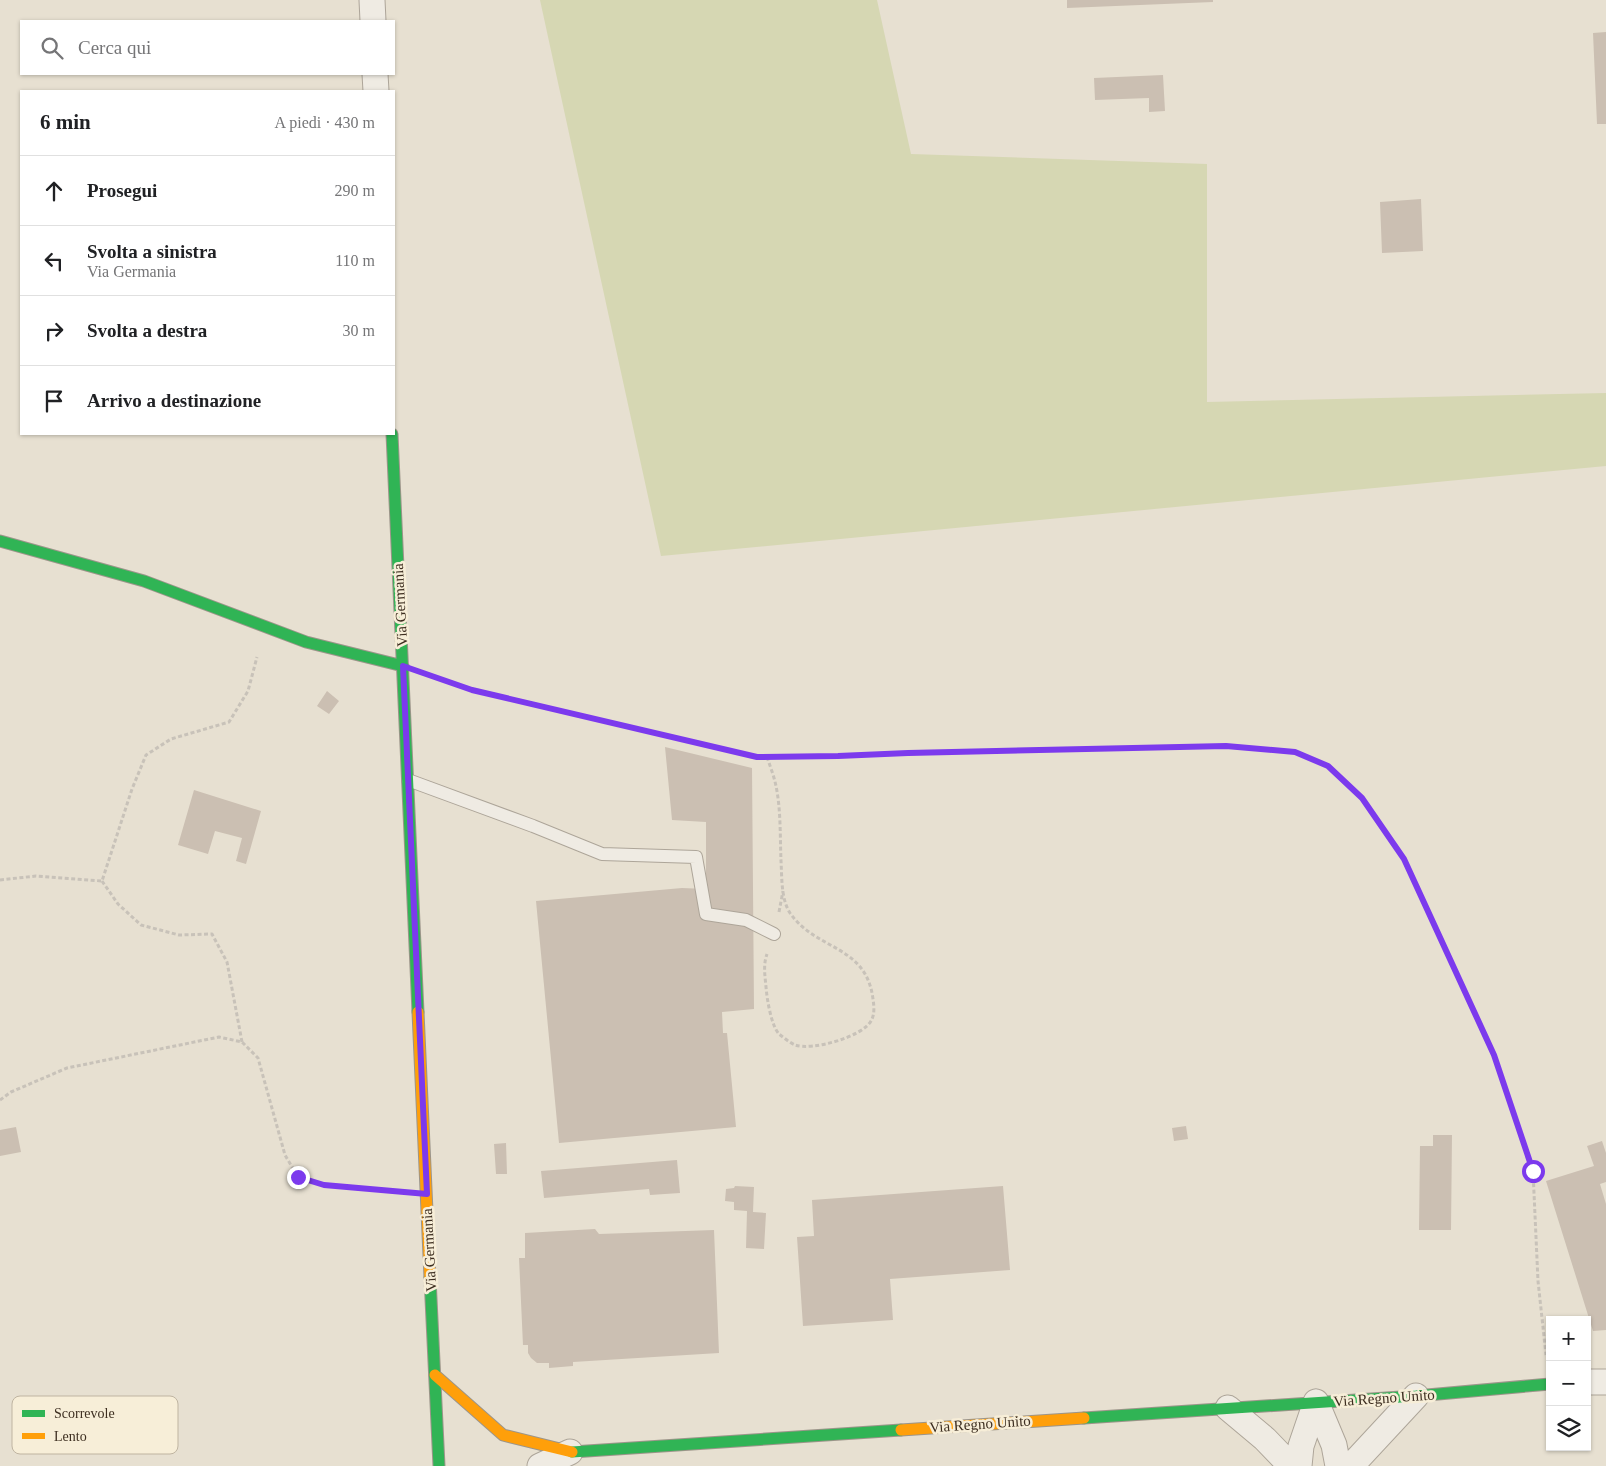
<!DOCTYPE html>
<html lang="it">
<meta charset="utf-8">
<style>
:root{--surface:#fff;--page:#f2f2f2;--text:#202124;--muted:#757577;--line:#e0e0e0}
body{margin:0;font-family:Georgia,serif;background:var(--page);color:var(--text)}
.controls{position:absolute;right:15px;bottom:15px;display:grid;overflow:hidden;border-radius:0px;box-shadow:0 1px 4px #0004}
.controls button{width:45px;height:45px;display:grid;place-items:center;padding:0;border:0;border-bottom:1px solid var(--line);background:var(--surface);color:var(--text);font:25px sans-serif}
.stop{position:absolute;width:15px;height:15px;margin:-11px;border:4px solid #7c3aed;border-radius:50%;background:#fff}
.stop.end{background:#7c3aed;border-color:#fff;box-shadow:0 1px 5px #0008}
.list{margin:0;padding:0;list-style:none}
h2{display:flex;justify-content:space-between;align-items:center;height:65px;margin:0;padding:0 20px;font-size:21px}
h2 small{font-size:16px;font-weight:400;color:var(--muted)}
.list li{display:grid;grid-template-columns:32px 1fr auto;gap:15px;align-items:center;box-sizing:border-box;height:70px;padding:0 20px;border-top:1px solid var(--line)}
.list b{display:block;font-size:19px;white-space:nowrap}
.list p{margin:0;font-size:16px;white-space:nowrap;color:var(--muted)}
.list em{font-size:16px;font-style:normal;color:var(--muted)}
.icon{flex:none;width:28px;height:28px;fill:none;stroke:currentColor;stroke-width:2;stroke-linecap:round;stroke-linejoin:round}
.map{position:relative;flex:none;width:1606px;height:1466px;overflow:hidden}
.search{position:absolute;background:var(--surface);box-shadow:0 1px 4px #0004;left:20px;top:20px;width:375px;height:55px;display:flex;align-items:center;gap:12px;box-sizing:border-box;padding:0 18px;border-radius:0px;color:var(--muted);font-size:19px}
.panel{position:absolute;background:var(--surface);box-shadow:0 1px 4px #0004;left:20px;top:90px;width:375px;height:345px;border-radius:0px}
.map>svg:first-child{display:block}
.green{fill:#d6d7b3}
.building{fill:#cbbfb2}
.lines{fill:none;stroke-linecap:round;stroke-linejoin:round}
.lane-casing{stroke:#ada599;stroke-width:14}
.street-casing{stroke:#ada599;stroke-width:27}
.fast-casing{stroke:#9c958a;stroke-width:13}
.slow-casing{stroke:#9c958a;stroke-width:13}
.path{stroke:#c8c2b9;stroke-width:3;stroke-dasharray:4 2.5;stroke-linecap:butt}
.lane{stroke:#efebe3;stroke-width:12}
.street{stroke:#efebe3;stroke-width:25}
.fast{stroke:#30b455;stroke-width:11}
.slow{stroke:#ff9f0a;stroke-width:11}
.route{stroke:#7c3aed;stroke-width:6}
.labels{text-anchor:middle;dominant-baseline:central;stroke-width:5;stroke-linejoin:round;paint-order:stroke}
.street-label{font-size:15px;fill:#3d2e20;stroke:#f7eed8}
.key{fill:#f7eed8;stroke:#bfb4a1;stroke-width:1}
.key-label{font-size:14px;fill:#3d2e20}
</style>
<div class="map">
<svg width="1606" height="1466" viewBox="0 0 1606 1466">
<rect width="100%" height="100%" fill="#e7e0d1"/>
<path class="green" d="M540,0H877L911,154L1207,164V402L1606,393V466L661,556Z"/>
<path class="building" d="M1067,0H1213V2L1067,8Z
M1606,32V124H1597L1593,33Z
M1163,75L1165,111L1149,112V98L1095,100L1094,78Z
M1421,199L1423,251L1382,253L1380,202Z
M327,691L339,701L329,714L317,706Z
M665,747L752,768L754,1009L722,1012L723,1033H727L736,1127L559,1143L536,901L682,888L706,889V822L672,820Z
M194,790L261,811L246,864L236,861L242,838L215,831L208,854L178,845Z
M1186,1126L1188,1139L1174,1141L1172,1128Z
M16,1127L21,1152L0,1156V1130Z
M1433,1135H1452L1451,1230H1419L1420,1146H1433Z
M1602,1141L1606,1153V1182L1600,1184L1606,1204V1330L1593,1331L1546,1181L1594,1166L1587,1146Z
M506,1143L507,1174H496L494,1144Z
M677,1160L680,1193L650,1195L649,1189L544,1198L541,1171Z
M735,1186L754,1187L753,1212L766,1213L764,1249L746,1248L747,1211L734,1210V1202L725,1201L726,1189L734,1188Z
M1003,1186L1010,1270L890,1279L893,1320L803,1326L797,1237L814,1236L812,1200Z
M595,1229L599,1234L714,1230L719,1353L573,1362V1366L549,1368V1363H537L531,1358L528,1353V1345H523L519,1258H525V1233Z"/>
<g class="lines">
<g class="lane-casing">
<path id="lane" d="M408,780L533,826L602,854L696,857L706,914L746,920L774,934"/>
</g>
<g class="street-casing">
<path id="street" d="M372,0L373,21
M375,74L376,91
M1587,1382H1606
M1316,1402L1334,1445L1338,1466
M1228,1408L1265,1439L1291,1466
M540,1466L570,1452
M1299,1466L1301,1446L1316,1402
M1351,1466L1416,1396"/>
</g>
<g class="fast-casing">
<path id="fast" d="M392,434L418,1012
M0,541L144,581L306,642L403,666
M430,1278L439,1466
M1084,1418L1416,1396L1550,1384
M572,1452L901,1430"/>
</g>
<g class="slow-casing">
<path id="slow" d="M418,1012L430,1278
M435,1375L503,1435L572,1452
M901,1430L1084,1418"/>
</g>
<path class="path" d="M434,677L472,689L757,757L838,756L1139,747L1226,746L1295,752L1328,766L1362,798L1404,859L1494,1055L1533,1171L1538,1281L1546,1355
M767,757C770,766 774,776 776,786C781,810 780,837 781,861C782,878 781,899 790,913C816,951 866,944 873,999C874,1006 875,1014 871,1021C862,1037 812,1051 795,1045C790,1043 783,1037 779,1034C771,1025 767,999 766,987C765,976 763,965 767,954
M0,880L36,876L102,881L132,789L146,755L171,739L229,722L248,691L257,657
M102,881L118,904L141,925L179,935L212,934L227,962L242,1042
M779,912L783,891
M0,1100L11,1092L67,1068L219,1037L242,1042L258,1058L285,1155L298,1177L324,1185L396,1192"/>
<use href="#lane" class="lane"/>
<use href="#street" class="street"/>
<use href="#fast" class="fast"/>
<use href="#slow" class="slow"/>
</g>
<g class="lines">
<path class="route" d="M298,1177L324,1185L427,1194L403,666L472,690L757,757L838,756L908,753L1226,746L1295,752L1328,766L1362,798L1404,859L1494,1055L1533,1171"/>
</g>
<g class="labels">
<g class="street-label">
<text transform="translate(400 605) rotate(-93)">Via Germania</text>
<text transform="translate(429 1250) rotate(-93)">Via Germania</text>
<text transform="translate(1384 1398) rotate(-4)">Via Regno Unito</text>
<text transform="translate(980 1424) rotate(-4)">Via Regno Unito</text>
</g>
</g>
<rect x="12" y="1396" width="166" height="58" rx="8" class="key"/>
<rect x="22" y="1410" width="23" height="7" fill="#30b455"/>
<rect x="22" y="1433" width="23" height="6" fill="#ff9f0a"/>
<g class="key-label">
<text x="54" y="1418">Scorrevole</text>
<text x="54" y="1441">Lento</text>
</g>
</svg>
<div class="controls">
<button>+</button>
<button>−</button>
<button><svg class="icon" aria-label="layers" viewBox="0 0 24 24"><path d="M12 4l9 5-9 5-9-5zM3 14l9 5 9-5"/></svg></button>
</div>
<div class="stop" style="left:1533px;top:1171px"></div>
<div class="stop end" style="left:298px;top:1177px"></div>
<div class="search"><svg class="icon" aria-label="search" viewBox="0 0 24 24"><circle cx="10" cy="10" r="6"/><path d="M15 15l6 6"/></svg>Cerca qui</div>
<section class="panel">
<h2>6 min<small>A piedi · 430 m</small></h2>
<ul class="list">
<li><svg class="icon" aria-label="ahead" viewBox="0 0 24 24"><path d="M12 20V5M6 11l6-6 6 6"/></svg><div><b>Prosegui</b></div><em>290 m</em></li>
<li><svg class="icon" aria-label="left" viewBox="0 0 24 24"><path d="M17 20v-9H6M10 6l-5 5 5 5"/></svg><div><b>Svolta a sinistra</b><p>Via Germania</p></div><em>110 m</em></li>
<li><svg class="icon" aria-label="right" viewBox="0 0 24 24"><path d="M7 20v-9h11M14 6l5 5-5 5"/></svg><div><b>Svolta a destra</b></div><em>30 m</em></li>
<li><svg class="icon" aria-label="arrive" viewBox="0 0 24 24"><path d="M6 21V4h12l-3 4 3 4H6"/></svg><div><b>Arrivo a destinazione</b></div></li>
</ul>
</section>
</div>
